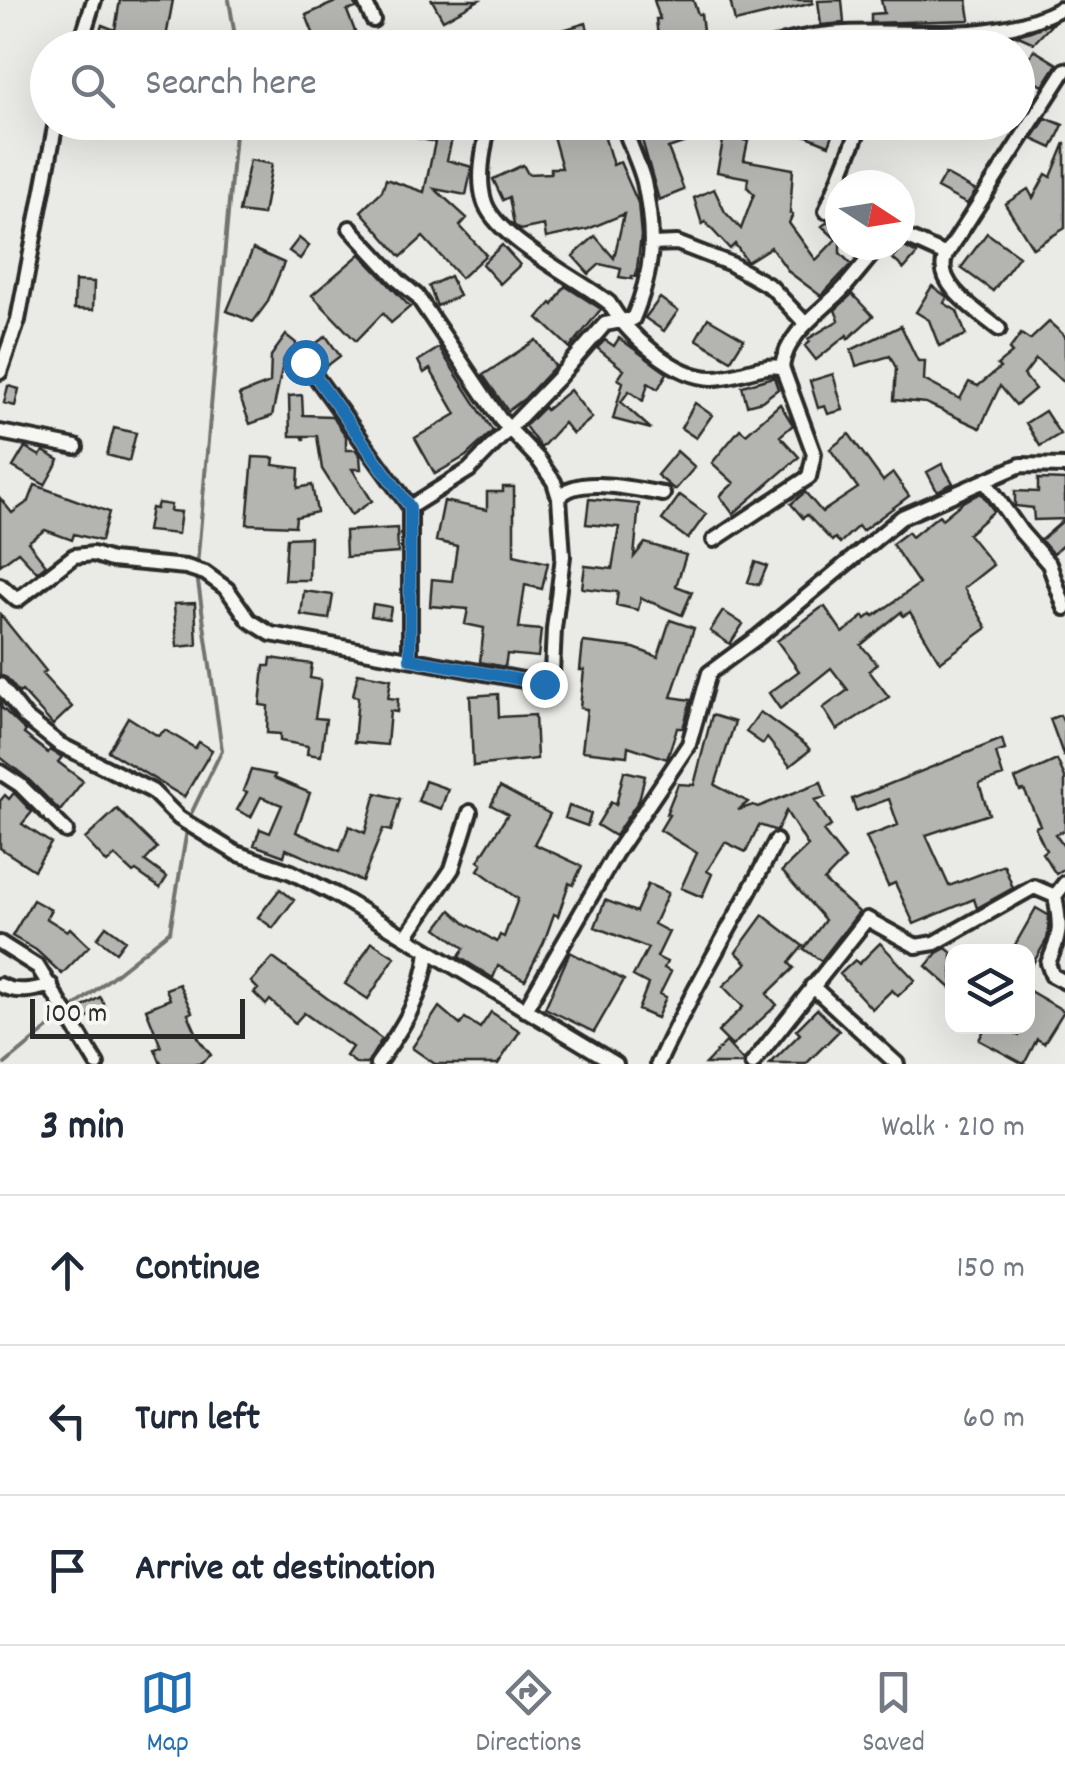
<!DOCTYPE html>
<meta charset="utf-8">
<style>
:root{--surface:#fff;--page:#f2f2f3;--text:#1f2937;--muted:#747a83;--line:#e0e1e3;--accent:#1f6fb2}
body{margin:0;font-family:Dekko,sans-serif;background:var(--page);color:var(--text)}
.controls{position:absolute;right:30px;bottom:30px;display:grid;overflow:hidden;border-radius:20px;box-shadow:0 10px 40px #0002}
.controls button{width:90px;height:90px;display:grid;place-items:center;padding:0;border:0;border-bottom:2px solid var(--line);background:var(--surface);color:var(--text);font:50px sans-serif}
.compass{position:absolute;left:825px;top:170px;width:90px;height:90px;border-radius:50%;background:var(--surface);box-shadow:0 10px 40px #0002;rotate:102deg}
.scale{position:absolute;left:30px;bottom:25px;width:215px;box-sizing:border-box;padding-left:10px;border:5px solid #2b2b2b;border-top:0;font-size:28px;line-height:35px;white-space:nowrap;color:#2b2b2b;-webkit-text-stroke:8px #f6f6f2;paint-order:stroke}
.stop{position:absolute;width:30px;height:30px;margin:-22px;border:8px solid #1f6fb2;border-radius:50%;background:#fff}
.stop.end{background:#1f6fb2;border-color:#fff;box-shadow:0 2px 10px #0008}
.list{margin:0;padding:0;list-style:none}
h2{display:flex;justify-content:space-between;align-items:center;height:130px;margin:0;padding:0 40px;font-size:42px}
h2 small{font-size:32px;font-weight:400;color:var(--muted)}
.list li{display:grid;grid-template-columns:65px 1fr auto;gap:30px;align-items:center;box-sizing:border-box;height:150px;padding:0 40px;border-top:2px solid var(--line)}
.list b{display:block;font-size:38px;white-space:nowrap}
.list em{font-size:32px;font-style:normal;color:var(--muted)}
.icon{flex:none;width:55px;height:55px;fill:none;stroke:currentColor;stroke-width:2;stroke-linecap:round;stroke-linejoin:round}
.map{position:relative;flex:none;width:1065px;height:1064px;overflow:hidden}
.search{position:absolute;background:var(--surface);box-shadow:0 10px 40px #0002;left:30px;right:30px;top:30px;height:110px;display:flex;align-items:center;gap:25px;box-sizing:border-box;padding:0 35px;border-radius:55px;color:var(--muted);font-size:38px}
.sheet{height:580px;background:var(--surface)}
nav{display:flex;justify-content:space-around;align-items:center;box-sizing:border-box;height:140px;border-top:2px solid var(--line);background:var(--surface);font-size:28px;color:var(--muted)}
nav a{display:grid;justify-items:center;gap:5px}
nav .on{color:var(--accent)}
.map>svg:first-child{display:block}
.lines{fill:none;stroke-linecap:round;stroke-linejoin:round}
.stream{stroke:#727270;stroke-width:4}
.building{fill:#b4b4b1;stroke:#2b2b2b;stroke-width:2.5}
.minor-casing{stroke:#2b2b2b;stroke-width:20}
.minor{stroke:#f6f6f2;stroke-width:12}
.route{stroke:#1f6fb2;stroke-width:12}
</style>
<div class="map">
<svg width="1065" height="1064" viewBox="0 0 1065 1064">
<rect width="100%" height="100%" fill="#eaeae6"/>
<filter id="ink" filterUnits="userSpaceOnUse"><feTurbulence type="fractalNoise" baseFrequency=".01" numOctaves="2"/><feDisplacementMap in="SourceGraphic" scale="20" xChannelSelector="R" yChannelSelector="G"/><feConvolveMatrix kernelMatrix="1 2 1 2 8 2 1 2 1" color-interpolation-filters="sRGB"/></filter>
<g filter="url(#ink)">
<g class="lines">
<path class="stream" d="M229,0L237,48
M197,566L236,122
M69,1011L170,931L189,818L222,750L197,575
M5,1064L62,1017"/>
</g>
<path class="building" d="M120,0H173L164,48H109L96,43L102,25L115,30Z
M340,0H354L356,8L347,11L358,39L336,48H319L306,15Z
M432,0H479L443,20Z
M654,0H693L698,14H701L704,40L659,46L656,19H660Z
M730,0H812L813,3L735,22Z
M842,0L844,23L821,25L818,1Z
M881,0H967L970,20L871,23V14L884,13Z
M1054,22L1034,43L1016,35L1028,32Z
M586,23L593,48H529L563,34L562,30Z
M1034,50L1057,64L1043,86L1020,72Z
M1046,118L1063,125L1052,148L1032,139Z
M417,122H456L447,160L472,167L466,195L435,189L467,218L460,226L486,255L461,278L423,237L401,257L361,211L382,191L386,179L424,192L435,142L413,137Z
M549,122H600L613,165L620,162L638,203L641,236L636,277L632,276V279L619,277L621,269L600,264L589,274L573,256L595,236L614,258L624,214L588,229L546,238L544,225L520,230L514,225L509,197L503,200L493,179L523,165L528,174L551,173V168H562Z
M637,122H670L672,127L684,122L736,125L668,148L684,190L659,200Z
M773,122H838L829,145Z
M939,122H977L969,135L966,134L964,137Z
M724,136L748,141L744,160L793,169L790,213L793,214L789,223L816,260L836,239L822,226L833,218L840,206V253L851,264L821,296L789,272L771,247L747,262L735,244L730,249L705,222L702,224L694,198L714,189L725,212L741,229L754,194L747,187L748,178L717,172Z
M1065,143V228L1033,248L1005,204L1028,189L1033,198L1046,174L1051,177Z
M250,160L272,164L263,215L239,212Z
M945,174L976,191L967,204L937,188Z
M987,233L1019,256L993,291L961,268Z
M299,238L309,246L300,259L289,251Z
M502,245L520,265L500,284L482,264Z
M904,247L917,254L904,269L893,259Z
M253,249L284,263L267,303L253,322L227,311Z
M360,254L410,307L391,323L383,313L356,341L312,295Z
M450,276L459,296L437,306L429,286Z
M75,281L94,282L93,310L74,309Z
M565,286L601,309L570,348L538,318L551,303L553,305Z
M932,286L947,297L944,303L957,311L966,335L939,346L929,320L916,312Z
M852,294L873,316L848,339L847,335L816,360L805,346L810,342L808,339L839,320L835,310Z
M660,298L678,311L664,331L645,318Z
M708,318L744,339L731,360L696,339Z
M1049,322L1065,336V383L1036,359L1024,375L1035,389L1016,405L1000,386L980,428L926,403L894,400L896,368L890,356L856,366L851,350L901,326L918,361H925L924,380L960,399L969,382L978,386L1000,368L997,365L1012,353L1009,350L1021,334L1030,340Z
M286,335L296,343L295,361L284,359L272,416L250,424L239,395L270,383L271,356Z
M326,336L340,356L323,369L306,351Z
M619,338L667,373L658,389L648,383L643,401L629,391L621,402L651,429L613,419L623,382L618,379L624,370L597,348L605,340L614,346Z
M536,340L555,366L524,399L508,411L483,375Z
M439,348L493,431L466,456L435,474L415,438L456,414L430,369L424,373L418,361Z
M833,374L843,410L828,414L825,406L818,408L810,381Z
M774,377L778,389L762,401L747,405L742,386Z
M8,386L19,389L15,406L4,403Z
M570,390L592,418L573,434L564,423L541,448L525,426L544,407L546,410Z
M302,395L303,415L332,416L346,436V450H356L360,456L361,469H352L372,501L351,515L322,469L317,436H304V440L302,436H290L289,396Z
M695,403L712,415L696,438L681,428Z
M780,404L793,425L780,436L799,457L733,514L720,496L734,483L712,463L740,429L746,434Z
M1045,411L1060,434L1040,446L1026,423Z
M114,428L136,433L129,461L107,455Z
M849,434L883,481L893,473L909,496L862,531L858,526L840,543L835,538L832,541L807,515L803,518L791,504L805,492L822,512L858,488L830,449Z
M25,447L40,456L43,451L59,460L45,485L13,467Z
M677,451L695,467L675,490L657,475Z
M253,457L274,458L273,465L299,468L298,488L312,485L317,512L296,517L295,526L247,524Z
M942,464L953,483L937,491L927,472Z
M1038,479L1065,480V519L1034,520L1033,508L1015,506V491L1038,492Z
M35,485L109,512L101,541L74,534L72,540L45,530L28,542L46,565L37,572L18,552L0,565V498L12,513L29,501Z
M503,487H514V555L548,563L542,589L525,585L519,628L541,630L538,657L507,654L505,667L480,662L484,628L465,624L468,609L430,606L432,579L452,581L457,546L436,541L444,501L487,510V492H503Z
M981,493L994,511L968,534L993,565L964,588L987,628L940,662L910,612L903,616L901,612L861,645L877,664L869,671L889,697L837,730L823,708L848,690L831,668L780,709L769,693L799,671L777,641L821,608L825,607L843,633L864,616L866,619L872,614L874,616L919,584L892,544L908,532L912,537L939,515L942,519L964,501Z
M680,495L706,514L688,539L662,520Z
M589,499L639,504L634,557L645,543L686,555L676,586L692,592L682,615L641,598L638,610L616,605L618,592L582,588L585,566L612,569L619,527L586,524Z
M158,503L171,505L170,511L181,512L178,534L147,531L151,508L156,509Z
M1065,519V543L1053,554L1041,540Z
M397,528L398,553L346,557L345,531Z
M310,537L309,580H284L287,538Z
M755,562L767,566L759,585L748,582Z
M304,591L333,595L329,619L301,615Z
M195,603L197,645L177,647L174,604Z
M373,604L391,607L389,619L371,616Z
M723,611L743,624L730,644L710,631Z
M0,614L46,671L42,674L72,707L53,725L22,691L19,693L7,678L0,675Z
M670,620L694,628L671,697L691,700L683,728H677L667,759L628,746L627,756L582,751L587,709L580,708L584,670H580L583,642L634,648L658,657Z
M271,658L312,664L310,678L321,680L315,718L326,719L321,756L307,754L308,746L280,741V734L267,733L268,706L260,705L264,666H270Z
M358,673L391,679L388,698L398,699L397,712L390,711L387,745L354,742L358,697L353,696Z
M498,694L499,717L535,715L537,759L473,766L470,696Z
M0,701L2,708L26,731L24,734L48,753L50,750L62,757L58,762L83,781L60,811L27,778L0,757Z
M760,712L806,745L810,750L790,766L767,738L763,744L746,732Z
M712,715L735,722L715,785L748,802L738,810L753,805L758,807L821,782L826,797L815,800L831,826L823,831L845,859L824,881L859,912L821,961L804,949L825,920L782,871L808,846L786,811L777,831L759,825L746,852L725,842L707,871L712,874L702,897L681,888L697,853L660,830L669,815L666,814L678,784L694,785Z
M1060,715L1065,725L1064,757L1050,719Z
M128,717L158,736L165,730L195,748L199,742L212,750L184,797L108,751Z
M1002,739L1005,750L996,753L1003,776L979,784L989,814L926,835L949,886L1004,865L1013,888L977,908L974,899L914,924L895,883L888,886L866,837L898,825L889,799L856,811L852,799Z
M1057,760L1065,777V830L1055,834L1065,848V868L1056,874L1042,853L1046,850L1035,827L1040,825L1028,798L1024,790L1020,791L1015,779Z
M251,770L275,775L274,778L310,793L296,832L340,851L349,826L365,833L376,793L400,799L391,831L383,829L362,881L286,849L284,856L254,845L260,829L270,833L282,805L261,797L251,817L237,810L247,792L243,791Z
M624,771L645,776L639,800L615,836L597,825L611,802L616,805Z
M425,781L448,789L441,809L418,801Z
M500,787L550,814L534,844L582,866L573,885L569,883L558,916L554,914L544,942L525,980L498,966L493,978L459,957L464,948L437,928L451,910L465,923L497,942L500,935L504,937L518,899L478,870L482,864L478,861L508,814L491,805Z
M14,793L32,812L22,824L51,843L34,870L0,848V801L5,795L9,799Z
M569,806L591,814L587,826L565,818Z
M117,809L157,848L145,861L167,877L160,888L136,871L133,873L115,856L107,863L85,839Z
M648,884L668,893L654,924L669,932L657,957L667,962L664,968L671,972L660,994L666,997L657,1018L638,1010L648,984L633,976L648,948L595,927L605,900L636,912Z
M280,889L294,900L273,928L258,917Z
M33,900L51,910L46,918L67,931L70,928L89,946L62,974L36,950L12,936Z
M1036,908L1048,915L1049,929L1047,939L1028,972V952H1011Z
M763,915L803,946L789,963L794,968L767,994L777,1005L732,1046L718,1032L743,1007L723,986L747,963L736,952Z
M106,926L125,940L116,952L97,938Z
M372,942L395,957L368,999L345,984Z
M880,943L915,980L898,996L892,990L872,1009L840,974L855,960L859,964Z
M946,948L952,953V989L926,966L937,953Z
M570,952L624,980L594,1032L545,1008Z
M273,958L382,1039L367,1064H357L346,1056L352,1047L304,1013L295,1023L270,1000L266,1005L254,993L258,989L251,982Z
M179,984L192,1012L188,1014L200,1041L211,1055L199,1064H161L155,1049L161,1047L146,1009L170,999L166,989Z
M1028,990L1064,1011L1044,1043L1037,1039L1024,1064L979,1040L986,1026H1002L1019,1036L1028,1026Z
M100,997L106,1008L86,1019L80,1009Z
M439,1007L460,1025L465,1018L480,1028L491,1012L520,1031L498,1064H435L412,1048Z
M817,1009L839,1031L806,1064H770L800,1034L796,1030Z
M726,1042L743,1061L742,1064H705Z"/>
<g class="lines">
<g class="minor-casing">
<path id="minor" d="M364,0L373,20
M79,48L94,0
M768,48C856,12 968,57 1060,9
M489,122C484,147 477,176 484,200C494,238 578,278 609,303C627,334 675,378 713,378C737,378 757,364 782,367
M826,211L862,122
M900,234L946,255L1065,70
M652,244L677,243L731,264L771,287L805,323
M946,255C932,284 979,312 999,329
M305,362L410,507
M0,372L18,320L56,122
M0,432L76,447
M985,481L1021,532L1049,564L1065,608
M559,498C575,474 637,490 663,494
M714,540L809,477L814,454L782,367C787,332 821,312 844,288C856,274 868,259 880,245
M0,585L17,600L74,556L93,554L111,560L186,567L205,573L227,589L249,620L271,634L545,684L552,672L554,629L563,556L559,498L554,482L538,459L500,419L417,296L398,280L350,228
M410,659V507L469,470L558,378L605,324L633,319C654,269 655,235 644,182C639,162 628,143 623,122
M0,685L25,717L59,744L152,791L179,818L236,853L291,872L336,895L616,1064
M0,772L20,785L66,831
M1055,896L1065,883
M406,937L452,869L470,812
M0,943L38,967L97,1064
M0,985C17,994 34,990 51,985
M812,986L897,1064
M525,1010L615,854L689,744L709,673L759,636L902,517L1021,465L1065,466
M377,1064C402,1029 424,995 428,951
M658,1064C693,987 738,916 776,841
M752,1064L867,919L916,946L935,943L1034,887L1055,896C1061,926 1061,935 1048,963L1052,975L1065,982"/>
</g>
<use href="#minor" class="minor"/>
</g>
</g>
<g class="lines" filter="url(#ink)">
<path class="route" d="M305,362L410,507V659L544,684"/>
</g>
</svg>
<div class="controls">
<button><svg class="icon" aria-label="layers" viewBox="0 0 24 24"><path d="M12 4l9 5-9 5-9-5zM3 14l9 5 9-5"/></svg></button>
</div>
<svg class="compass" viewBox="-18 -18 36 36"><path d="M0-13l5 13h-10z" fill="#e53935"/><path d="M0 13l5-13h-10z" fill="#747a83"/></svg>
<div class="scale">100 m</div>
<div class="stop" style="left:305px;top:362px"></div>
<div class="stop end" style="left:544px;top:684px"></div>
<div class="search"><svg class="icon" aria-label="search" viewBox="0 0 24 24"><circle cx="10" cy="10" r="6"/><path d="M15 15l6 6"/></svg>Search here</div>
</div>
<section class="sheet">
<h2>3 min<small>Walk · 210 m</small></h2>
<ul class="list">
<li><svg class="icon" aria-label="ahead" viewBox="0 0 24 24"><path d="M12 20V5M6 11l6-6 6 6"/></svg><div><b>Continue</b></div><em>150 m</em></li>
<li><svg class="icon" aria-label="left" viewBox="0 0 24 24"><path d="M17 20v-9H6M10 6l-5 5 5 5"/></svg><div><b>Turn left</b></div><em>60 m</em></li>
<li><svg class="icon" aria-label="arrive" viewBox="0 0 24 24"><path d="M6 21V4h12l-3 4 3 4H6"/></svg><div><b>Arrive at destination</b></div></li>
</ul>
</section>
<nav>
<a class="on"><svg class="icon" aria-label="map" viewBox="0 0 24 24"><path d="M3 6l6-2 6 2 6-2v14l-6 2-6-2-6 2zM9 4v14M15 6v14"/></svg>Map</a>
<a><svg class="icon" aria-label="directions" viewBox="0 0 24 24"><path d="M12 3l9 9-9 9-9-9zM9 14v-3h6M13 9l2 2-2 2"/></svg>Directions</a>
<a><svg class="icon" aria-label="saved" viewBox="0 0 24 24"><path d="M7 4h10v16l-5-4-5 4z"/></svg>Saved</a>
</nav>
